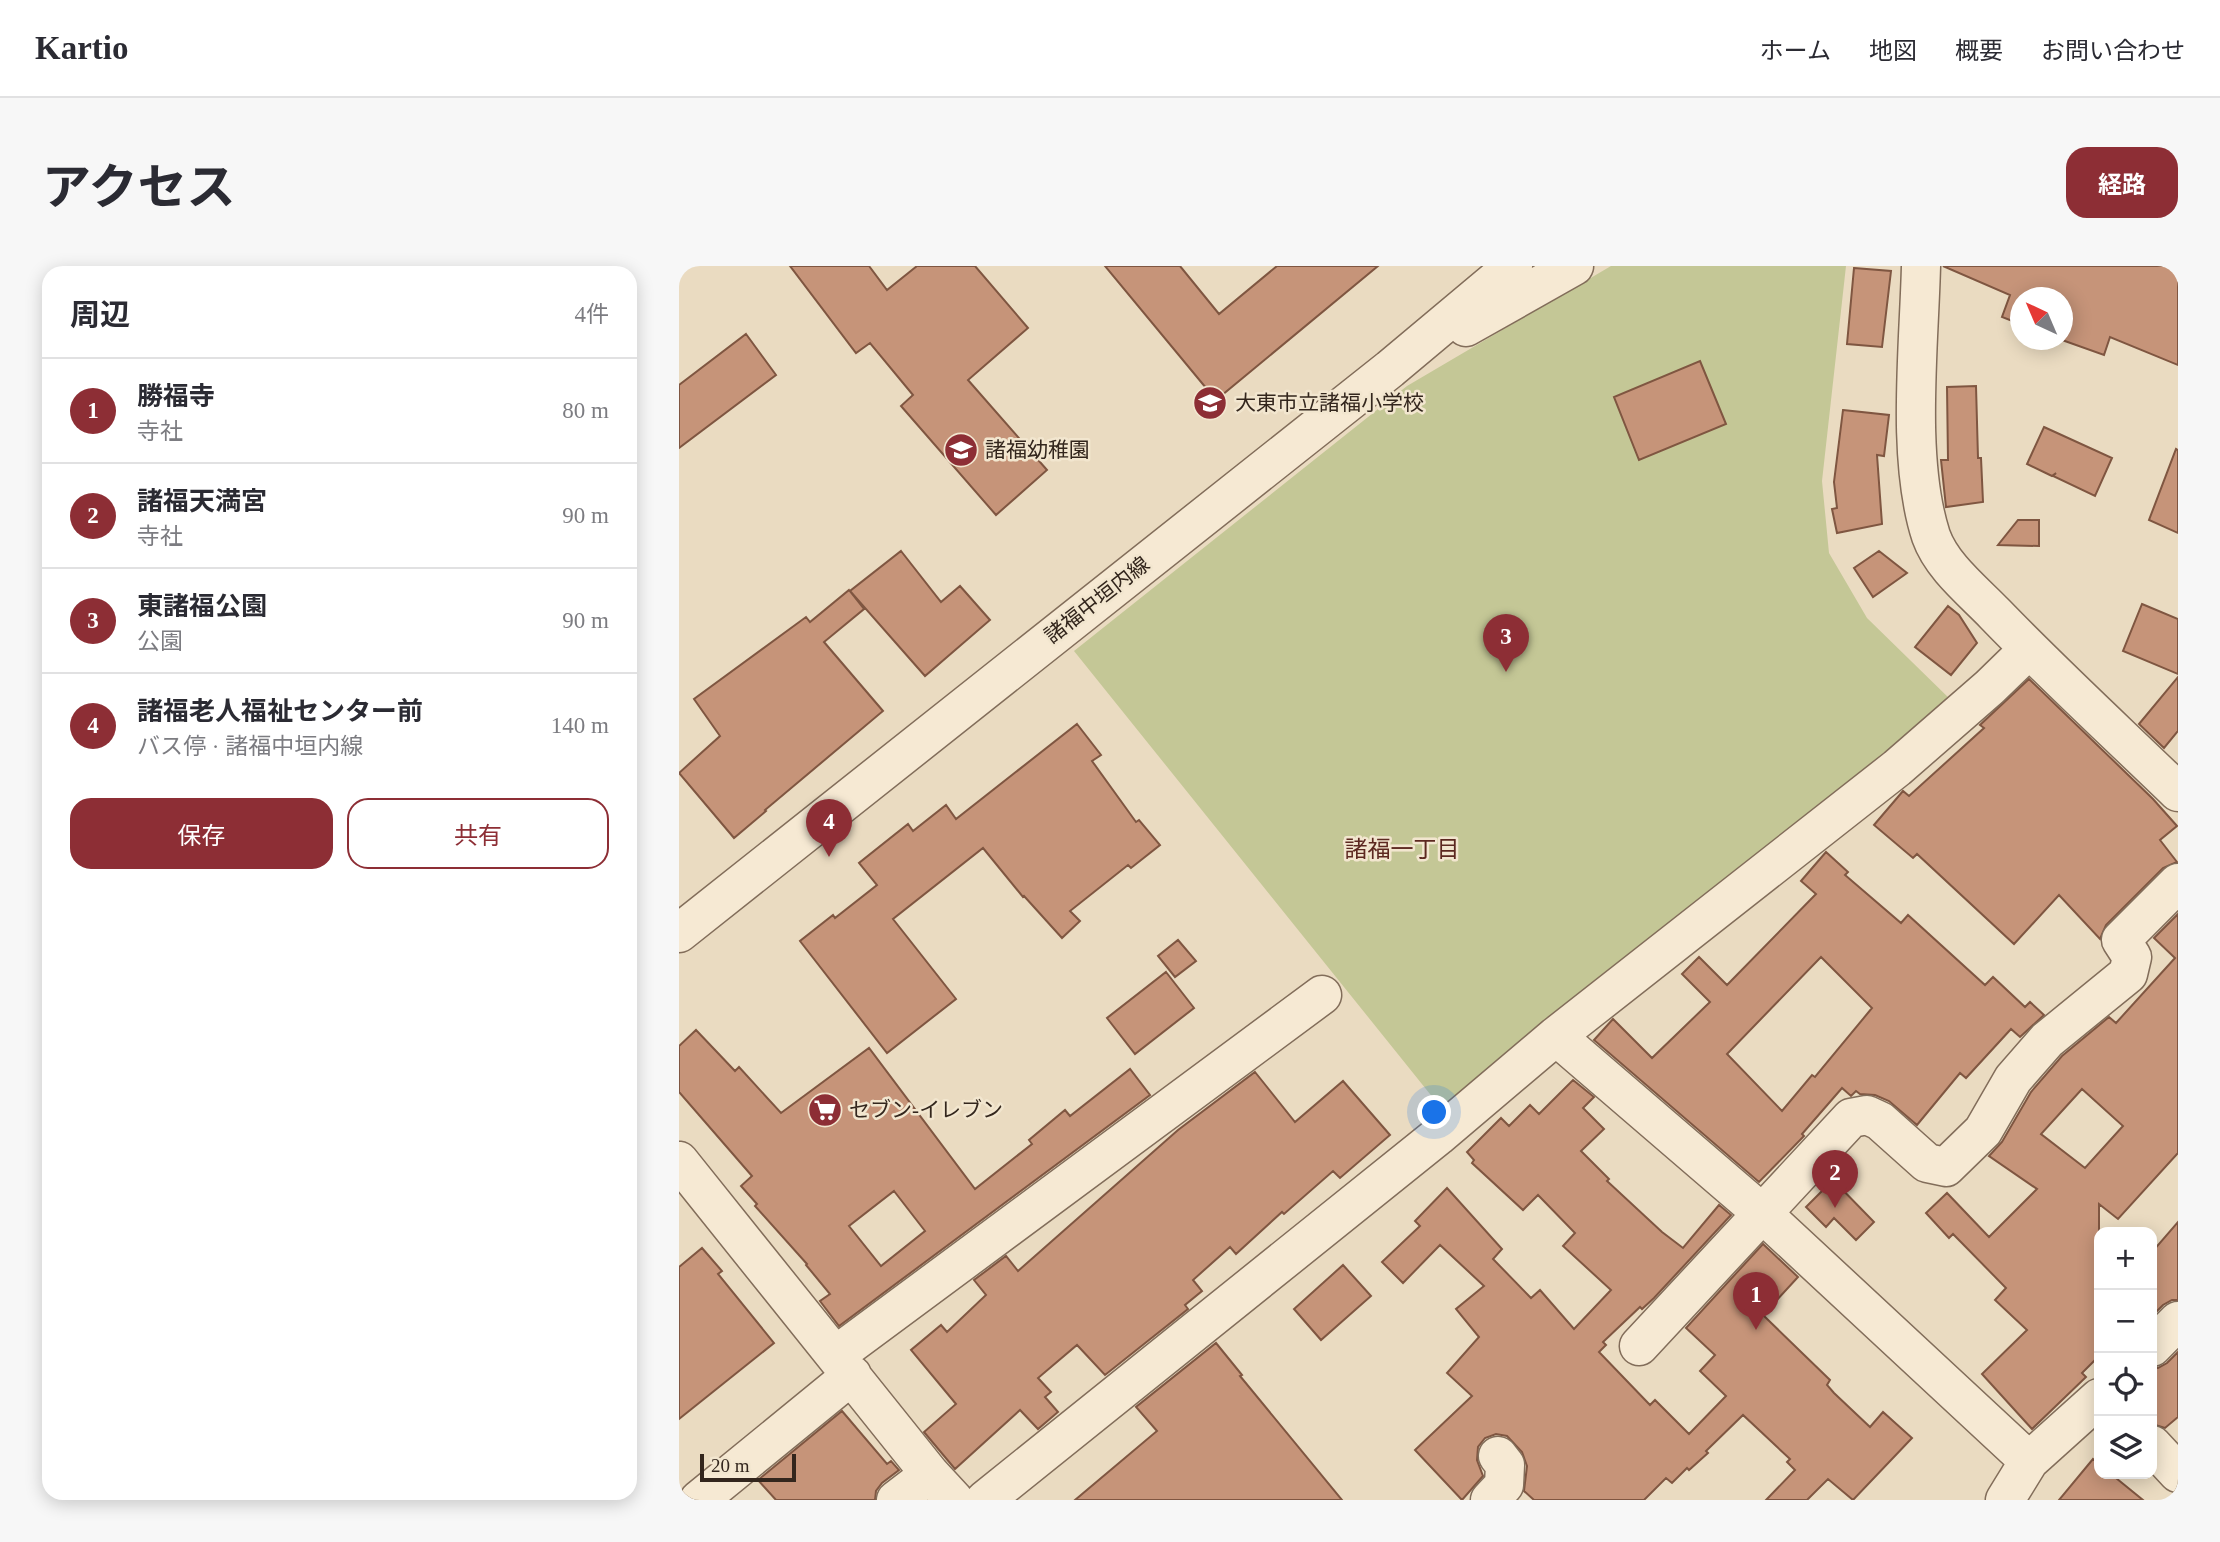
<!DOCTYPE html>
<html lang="ja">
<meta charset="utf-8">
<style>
:root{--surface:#fff;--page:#f7f7f7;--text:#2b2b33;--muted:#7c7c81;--line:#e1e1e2;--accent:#8d2e35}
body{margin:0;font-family:"Times New Roman","Noto Sans JP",serif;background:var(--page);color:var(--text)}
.controls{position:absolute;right:21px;bottom:21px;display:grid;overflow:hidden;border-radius:14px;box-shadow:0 4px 18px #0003}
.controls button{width:63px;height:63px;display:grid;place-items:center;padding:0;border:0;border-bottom:2px solid var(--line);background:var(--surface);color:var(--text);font:35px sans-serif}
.compass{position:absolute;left:1331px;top:21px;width:63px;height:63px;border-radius:50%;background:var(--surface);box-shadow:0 4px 18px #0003;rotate:316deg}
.scale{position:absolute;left:21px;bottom:18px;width:96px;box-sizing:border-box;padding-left:7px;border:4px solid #33261d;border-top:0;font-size:19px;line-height:24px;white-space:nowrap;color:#33261d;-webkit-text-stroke:5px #f2e6cf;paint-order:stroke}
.you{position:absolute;left:756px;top:847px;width:24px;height:24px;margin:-18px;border:5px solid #fff;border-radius:50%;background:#1a73e8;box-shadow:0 0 0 10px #1a73e833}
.badge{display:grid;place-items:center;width:46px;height:46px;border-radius:50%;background:var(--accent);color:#fff;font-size:23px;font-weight:700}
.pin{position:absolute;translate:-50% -58px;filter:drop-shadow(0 2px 4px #0008)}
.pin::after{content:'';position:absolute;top:37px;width:24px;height:21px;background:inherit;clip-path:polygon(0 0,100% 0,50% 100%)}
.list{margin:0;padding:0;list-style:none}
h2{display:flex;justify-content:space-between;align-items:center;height:91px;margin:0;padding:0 28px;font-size:30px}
h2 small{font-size:23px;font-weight:400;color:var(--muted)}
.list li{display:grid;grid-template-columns:46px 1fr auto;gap:21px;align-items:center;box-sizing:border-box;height:105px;padding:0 28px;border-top:2px solid var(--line)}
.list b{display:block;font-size:26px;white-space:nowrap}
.list p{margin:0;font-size:23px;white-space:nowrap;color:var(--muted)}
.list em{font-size:23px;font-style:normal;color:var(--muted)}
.actions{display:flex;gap:14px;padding:21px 28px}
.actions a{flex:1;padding:16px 0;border:2px solid var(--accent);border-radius:21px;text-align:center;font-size:24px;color:var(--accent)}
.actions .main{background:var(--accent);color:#fff}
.icon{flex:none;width:38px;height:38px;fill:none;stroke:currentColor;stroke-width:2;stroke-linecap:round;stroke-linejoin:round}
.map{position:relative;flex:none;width:1499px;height:1234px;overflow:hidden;border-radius:21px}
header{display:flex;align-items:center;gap:42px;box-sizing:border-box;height:98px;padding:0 35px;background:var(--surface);border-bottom:2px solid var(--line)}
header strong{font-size:33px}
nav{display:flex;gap:38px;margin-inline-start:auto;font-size:24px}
.intro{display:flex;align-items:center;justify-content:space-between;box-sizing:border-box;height:168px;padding:0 42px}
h1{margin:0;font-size:49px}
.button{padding:18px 32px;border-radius:21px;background:var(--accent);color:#fff;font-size:24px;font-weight:700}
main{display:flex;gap:42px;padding:0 42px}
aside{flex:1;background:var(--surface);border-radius:21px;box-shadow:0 4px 18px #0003}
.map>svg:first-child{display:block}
.green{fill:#c4c796}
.building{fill:#c69479;stroke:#7f5641;stroke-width:2;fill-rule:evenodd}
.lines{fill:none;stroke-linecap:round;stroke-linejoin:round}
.minor-casing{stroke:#826d5a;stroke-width:41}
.tertiary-casing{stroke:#826d5a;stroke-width:41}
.minor{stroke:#f6e9d3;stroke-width:38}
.tertiary{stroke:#f6e9d3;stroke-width:38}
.labels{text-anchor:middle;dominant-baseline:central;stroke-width:5;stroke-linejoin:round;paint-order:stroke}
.poi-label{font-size:21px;fill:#33261d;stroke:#f2e6cf;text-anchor:start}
.street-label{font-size:21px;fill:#33261d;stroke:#f2e6cf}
.neighbourhood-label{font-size:23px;fill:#5c2820;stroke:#f2e6cf}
</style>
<header>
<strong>Kartio</strong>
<nav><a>ホーム</a><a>地図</a><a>概要</a><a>お問い合わせ</a></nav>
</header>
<div class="intro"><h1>アクセス</h1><a class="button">経路</a></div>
<main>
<aside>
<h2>周辺<small>4件</small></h2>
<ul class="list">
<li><span class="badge">1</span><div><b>勝福寺</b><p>寺社</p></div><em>80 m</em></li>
<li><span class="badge">2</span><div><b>諸福天満宮</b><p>寺社</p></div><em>90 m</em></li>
<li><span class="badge">3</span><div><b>東諸福公園</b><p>公園</p></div><em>90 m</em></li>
<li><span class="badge">4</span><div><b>諸福老人福祉センター前</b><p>バス停 · 諸福中垣内線</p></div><em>140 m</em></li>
</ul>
<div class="actions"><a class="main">保存</a><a>共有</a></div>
</aside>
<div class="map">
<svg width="1499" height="1234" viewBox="0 0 1499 1234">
<rect width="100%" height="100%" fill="#eadbc1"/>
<path class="green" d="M932,0H1167L1143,215L1150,287L1188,352L1274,436L763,843L395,385L728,120Z"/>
<path class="building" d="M111,0H190L208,24L238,0H296L349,62L289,114L368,204L317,249L222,140L234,129L191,77L177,87Z
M426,0H501L540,48L598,0H699L537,134Z
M1264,0H1489L1499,4V99L1431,71L1425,89L1383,74V32H1341V58L1323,51L1331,29Z
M1175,2L1212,5L1203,81L1168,78Z
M67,68L97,109L0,182V119Z
M1021,95L1047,158L960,194L935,131Z
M1297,120L1299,192H1302L1304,236L1267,241L1262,194H1269L1268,121Z
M1164,144L1210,149L1205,190L1198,189L1203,258L1158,267L1153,243L1158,242L1155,216Z
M1365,161L1433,192L1416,230L1374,210L1377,207L1373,210L1348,198Z
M1497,183L1499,184V267L1470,254Z
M1339,254H1360V280L1319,279Z
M222,285L262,336L281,320L311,354L246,410L171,325Z
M1200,285L1228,307L1194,331L1175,302Z
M170,324L185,343L145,376L204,445L86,544L87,545L55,572L0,507L41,470L15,433L127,351L131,356Z
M1463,338L1499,353V408L1444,385Z
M1269,340L1280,349L1298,377L1272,409L1236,381Z
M1499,411V465L1485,482L1460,458Z
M1350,413L1474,533L1498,560L1481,574L1498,596L1484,602L1427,659L1421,673L1380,629L1335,678L1238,588L1234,592L1195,559L1224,525L1230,530L1305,462L1301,459Z
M398,458L422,489L413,495L457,556L460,554L481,579L452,602L449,599L391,645L401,655L383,672L345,630L344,631L304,582L214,653L277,733L208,787L121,675L154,649L156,652L198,619L180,597L229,558L234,565L267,539L277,553Z
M1147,586L1169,606L1166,609L1222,657L1229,649L1306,719L1314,711L1346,741L1351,736L1365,749L1341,771L1332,763L1287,812L1281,807L1238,859L1210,835L1196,829L1181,828L1177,825L1172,830L1163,822L1123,868L1125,870L1080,916L915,774L934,753L973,792L1031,736L1003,708L1020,691L1048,719L1137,628L1122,615ZM1142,691L1193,742L1136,811L1133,809L1103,845L1048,788Z
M1499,648V887L1439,953L1420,938V1090L1403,1107L1407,1111L1353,1163L1303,1108L1348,1064L1316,1034L1327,1022L1274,968L1270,972L1247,947L1268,927L1310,971L1358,923L1310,890L1323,876L1352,826L1383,790L1430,751L1437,757L1496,692L1475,672ZM1403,823L1444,860L1406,902L1362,868Z
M499,674L517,695L496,711L479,690Z
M487,706L515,742L456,788L428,752Z
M17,764L56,805L60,801L102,847L190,782L296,923L353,878L350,874L386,844L391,850L451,803L471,829L160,1060L141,1035L151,1028L127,999L128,998L76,940L78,938L62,920L73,910L0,826V780ZM215,925L246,965L202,1000L170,960Z
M576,806L616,856L664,815L711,869L661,912L654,905L605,948L603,946L557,988L551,981L514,1014L523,1025L506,1039L509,1043L426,1109L398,1079L359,1112L372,1126L366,1131L379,1146L359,1163L341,1144L276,1203L245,1166L277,1138L232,1084L262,1059L268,1066L307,1029L295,1014L327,990L339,1005L499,864Z
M894,814L915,831L904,842L925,863L902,885L930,913L928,915L983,966L1004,982L1040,939L1052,949L975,1032L963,1043L961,1041L924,1076L927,1079L920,1086L971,1139L976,1134L1010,1168L1047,1130L1021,1105L1036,1089L1007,1062L1084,978L1119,1011L1084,1049L1151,1114L1148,1119L1155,1127L1191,1161L1204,1146L1233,1172L1174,1234L1149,1213L1128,1234H1087L1116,1204L1108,1196L1111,1193L1064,1149L1027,1185L1029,1187L1010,1204L1008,1202L993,1217L987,1212L965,1234H855L845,1225L848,1200L843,1186L828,1170L817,1168L806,1172L799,1181L798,1194L804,1210L783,1234L736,1184L793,1130L768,1107L800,1071L777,1043L805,1020L761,979L724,1017L703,996L741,960L736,955L768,922L823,983L814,993L852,1032L861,1024L895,1063L932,1024L884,980L896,967L859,929L844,944L793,897L795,894L788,886L822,852L830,860L851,839L860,848Z
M1154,914L1195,956L1177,974L1155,952L1147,961L1127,941Z
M1499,956V1034H1493L1484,1039L1474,1049L1473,986Z
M23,982L43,1005L39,1008L95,1077L0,1153V1001Z
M664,999L692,1030L642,1074L615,1043Z
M537,1077L563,1109L561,1110L663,1234H396L478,1165L457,1141Z
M1499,1086V1151L1486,1162L1473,1158V1102H1479L1488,1097Z
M163,1145L208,1198L212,1195L220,1204L203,1217L197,1225L196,1234H97L79,1214Z
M1414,1193L1420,1198V1208H1432L1464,1234H1380Z"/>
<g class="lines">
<g class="minor-casing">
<path id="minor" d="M1242,0C1240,81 1227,193 1252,270C1263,301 1294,325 1316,348C1375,409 1438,467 1499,526
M877,770L1084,948L1350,1195
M0,895L251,1208L275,1234
M960,1080L1172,852L1188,849L1201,855L1248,897L1267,901L1304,865L1334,813L1368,774L1449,708L1453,691L1442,674L1499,617
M1473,1081L1499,1055
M157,1089L643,729
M1473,1179L1499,1207
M20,1234L173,1109
M217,1234L251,1208
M306,1234L759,870L877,770L1218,502L1311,421L1350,383
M811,1234L825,1219L826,1199L819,1190
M1326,1234L1350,1195L1420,1132"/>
</g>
<g class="tertiary-casing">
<path id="tertiary" d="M787,61L895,0
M0,667L711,103L834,0"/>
</g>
<use href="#minor" class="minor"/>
<use href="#tertiary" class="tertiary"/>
</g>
<defs>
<g id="school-disc" transform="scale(1.75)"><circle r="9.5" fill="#8d2e35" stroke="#f2e6cf"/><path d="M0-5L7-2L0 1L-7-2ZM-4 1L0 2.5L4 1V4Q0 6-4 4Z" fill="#fff"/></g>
<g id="supermarket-disc" transform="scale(1.75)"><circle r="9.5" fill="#8d2e35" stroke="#f2e6cf"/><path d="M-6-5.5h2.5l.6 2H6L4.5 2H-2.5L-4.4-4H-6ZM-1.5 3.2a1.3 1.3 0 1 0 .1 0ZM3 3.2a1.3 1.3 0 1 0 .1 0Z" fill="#fff"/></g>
</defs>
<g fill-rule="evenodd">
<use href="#school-disc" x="531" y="137"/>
<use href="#school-disc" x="282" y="184"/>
<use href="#supermarket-disc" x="146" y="844"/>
</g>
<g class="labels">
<g class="poi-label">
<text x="556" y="137">大東市立諸福小学校</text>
<text x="306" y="184">諸福幼稚園</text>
<text x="170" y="844">セブン-イレブン</text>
</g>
<g class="street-label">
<text transform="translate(418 334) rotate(-38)">諸福中垣内線</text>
</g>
<g class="neighbourhood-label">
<text x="723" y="583">諸福一丁目</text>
</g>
</g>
</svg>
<div class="controls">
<button>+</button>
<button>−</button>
<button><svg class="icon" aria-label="locate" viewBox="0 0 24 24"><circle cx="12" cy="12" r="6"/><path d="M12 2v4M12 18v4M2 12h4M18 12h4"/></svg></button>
<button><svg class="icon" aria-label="layers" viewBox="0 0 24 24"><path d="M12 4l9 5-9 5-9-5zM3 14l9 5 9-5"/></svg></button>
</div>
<svg class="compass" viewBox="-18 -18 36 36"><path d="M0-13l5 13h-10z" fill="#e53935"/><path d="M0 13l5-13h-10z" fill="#7c7c81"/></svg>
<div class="scale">20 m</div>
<div class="you"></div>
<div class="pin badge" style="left:1077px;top:1064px">1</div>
<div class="pin badge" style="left:1156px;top:942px">2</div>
<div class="pin badge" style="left:827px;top:406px">3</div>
<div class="pin badge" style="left:150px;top:591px">4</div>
</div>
</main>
